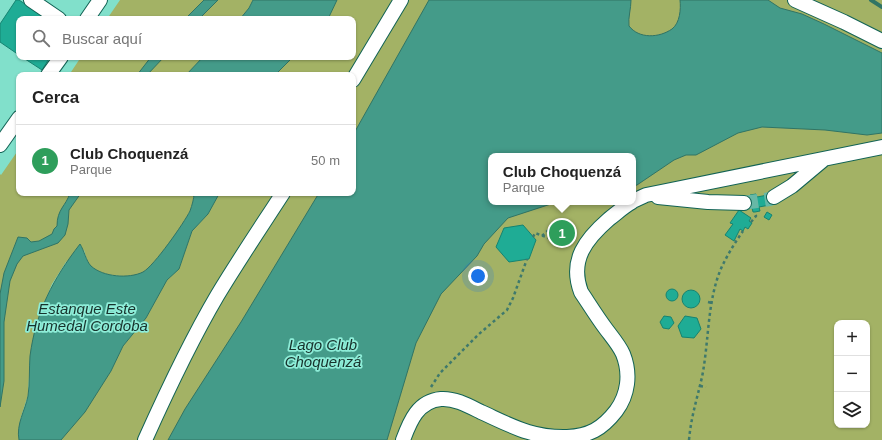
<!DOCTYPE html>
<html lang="es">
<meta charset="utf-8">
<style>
:root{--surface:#fff;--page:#f6f6f6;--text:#222;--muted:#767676;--line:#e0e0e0;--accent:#a1135a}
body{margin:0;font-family:Helvetica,sans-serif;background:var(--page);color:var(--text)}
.controls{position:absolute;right:12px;bottom:12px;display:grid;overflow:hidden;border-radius:8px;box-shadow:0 1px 3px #0004}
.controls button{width:36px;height:36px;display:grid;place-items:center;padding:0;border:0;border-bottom:1px solid var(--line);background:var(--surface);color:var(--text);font:20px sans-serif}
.you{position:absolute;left:478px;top:276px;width:14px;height:14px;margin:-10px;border:3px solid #fff;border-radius:50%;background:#1a73e8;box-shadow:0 0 0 6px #1a73e833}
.badge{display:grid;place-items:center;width:26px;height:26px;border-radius:50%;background:var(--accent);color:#fff;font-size:13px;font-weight:700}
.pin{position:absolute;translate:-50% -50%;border:2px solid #fff;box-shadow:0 1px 4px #0006}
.popup{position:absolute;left:488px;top:153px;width:148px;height:52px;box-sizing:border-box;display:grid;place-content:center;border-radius:8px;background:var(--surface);filter:drop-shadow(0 1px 3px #0005);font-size:13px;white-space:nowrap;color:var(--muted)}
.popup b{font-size:15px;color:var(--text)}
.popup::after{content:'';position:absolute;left:50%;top:100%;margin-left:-8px;border:8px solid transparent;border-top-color:var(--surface)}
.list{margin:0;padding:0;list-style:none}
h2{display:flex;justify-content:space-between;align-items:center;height:52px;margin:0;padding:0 16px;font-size:17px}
h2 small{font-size:13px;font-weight:400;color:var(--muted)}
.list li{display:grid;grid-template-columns:26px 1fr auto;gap:12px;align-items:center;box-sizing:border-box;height:72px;padding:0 16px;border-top:1px solid var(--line)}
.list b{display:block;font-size:15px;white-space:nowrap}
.list p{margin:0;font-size:13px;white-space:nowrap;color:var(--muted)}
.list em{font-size:13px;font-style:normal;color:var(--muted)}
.icon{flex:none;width:22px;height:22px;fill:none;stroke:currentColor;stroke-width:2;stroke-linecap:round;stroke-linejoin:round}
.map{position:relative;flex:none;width:882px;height:440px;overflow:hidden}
.search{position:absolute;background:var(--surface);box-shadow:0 1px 3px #0004;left:16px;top:16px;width:340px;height:44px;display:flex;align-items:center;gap:10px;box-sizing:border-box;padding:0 14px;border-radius:8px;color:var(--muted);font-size:15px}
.panel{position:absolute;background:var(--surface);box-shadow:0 1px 3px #0004;left:16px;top:72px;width:340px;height:124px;border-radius:8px}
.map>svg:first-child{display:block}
.green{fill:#a3b265;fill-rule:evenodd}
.water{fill:#449b89;stroke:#307465}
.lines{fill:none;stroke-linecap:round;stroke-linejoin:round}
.stream{stroke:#307465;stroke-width:4}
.building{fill:#1fac95;stroke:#168371}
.minor-tunnel{stroke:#67b8a6;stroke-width:14;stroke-dasharray:14 7;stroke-linecap:butt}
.minor-casing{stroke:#126355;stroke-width:16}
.path{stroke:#3f796c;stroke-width:2.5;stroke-dasharray:3 3;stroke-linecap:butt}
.minor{stroke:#fff;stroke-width:14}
.labels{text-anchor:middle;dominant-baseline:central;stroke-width:3.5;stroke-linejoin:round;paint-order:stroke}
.water-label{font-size:15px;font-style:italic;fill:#17322c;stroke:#8eedd8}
</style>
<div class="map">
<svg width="882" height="440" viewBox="0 0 882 440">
<rect width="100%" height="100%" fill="#81e0cb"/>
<path class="green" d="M120,0H253L249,8L240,19H107Z
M337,0H882V440H61L111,371L123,346L146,318L167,280L179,269L192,231L208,214L219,193H353V75H275L292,57H353V19H328ZM491,156H633V202H491ZM837,323H867V425H837Z
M81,57H203L186,75H69Z
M19,149V193H194C194,199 192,205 190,211C185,223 155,265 144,272C131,279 98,277 89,264C87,260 85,254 84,250L66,262L52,284L41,311L30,358L28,395L20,420L19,440H0V174L1,175Z"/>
<path class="water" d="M204,0H218L199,19H185Z
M253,0H337L328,19H240L249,8Z
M429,0H631C631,9 628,17 629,26C639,39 659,38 672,29C680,23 681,9 680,0H768L780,8L802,14L824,24L882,53V133L867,135L825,130L762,127L738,133L696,155H686L674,160L637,185L633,186V156H491V202H557L508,218L484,244L477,256L441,294L416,343L387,440H168L185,409L241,322L319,193H353V135Z
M151,57H164L147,75H137Z
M203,57H293L275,75H186Z
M70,193H81L69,210L68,224L65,235L58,243L23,256L17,264L10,281L4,322V381L0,407V294L4,273L18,237L27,238L31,242L39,241L52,234L54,229L57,226C57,209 66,206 70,193Z
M194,193L219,194L208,214L192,231L179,269L167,280L146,318L123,346L111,371L85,412L61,440H19C16,424 25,411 28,396C30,383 29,369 30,356C36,311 53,279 80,244C84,250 86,261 91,266C103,277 129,279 143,272C154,266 184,223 190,211C192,205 194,199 194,193Z"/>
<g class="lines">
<path class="stream" d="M871,0L882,7"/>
</g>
<path class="building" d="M16,0H19L48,19H19V55L0,42V24Z
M22,57H50L42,70Z
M756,194L757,197L773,194L775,204L759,207L760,211L755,212H753L752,208L745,210L744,200L750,199V195Z
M739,210L751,218L749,221L752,223L748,229L745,227L743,231L740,229L734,241L725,235L733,224L730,223Z
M767,212L772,215L769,220L764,217Z
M523,225L536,240L529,259L509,262L496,247L504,228Z
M666 295a6 6 0 1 1 12 0a6 6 0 1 1-12 0Z
M682 299a9 9 0 1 1 18 0a9 9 0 1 1-18 0Z
M664,316L671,317L674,323L669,329L663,328L660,322Z
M685,316L697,318L701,329L694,338L682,337L678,326Z"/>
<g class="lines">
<path class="minor-tunnel" d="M744,203L770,199L774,197"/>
<g class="minor-casing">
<path id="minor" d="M31,0L59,19
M795,0L844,22L882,41
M87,19L100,0
M48,75L61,57
M353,80L401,0
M0,145L19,118
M658,197L708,202L744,203
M774,197L792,186L823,160
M633,201L646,195L661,192L882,147
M145,440C167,391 190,342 217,296C238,261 261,227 283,193
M403,440C410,421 418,401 441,399C455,398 469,406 481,412C512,426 532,438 567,437C589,436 602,429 616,411C628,395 631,374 623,354C619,345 612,337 606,329C597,317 589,304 581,292C569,260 586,239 609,219C617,213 623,207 632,202"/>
</g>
<path class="path" d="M751,222L756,216L755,212
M542,236L553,226
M533,237L535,233L570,246
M708,302L712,303
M700,386L706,387
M431,387L440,373L479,334L507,310L513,298L527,259
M689,440C691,417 697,399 702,377C709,342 707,304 720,271C726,257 734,244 743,231"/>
<use href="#minor" class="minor"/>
</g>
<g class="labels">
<g class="water-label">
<text x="87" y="308">Estanque Este<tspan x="87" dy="17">Humedal Cordoba</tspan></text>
<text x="323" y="344">Lago Club<tspan x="323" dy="17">Choquenzá</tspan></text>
</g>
</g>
</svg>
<div class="controls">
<button>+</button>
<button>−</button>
<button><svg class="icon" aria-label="layers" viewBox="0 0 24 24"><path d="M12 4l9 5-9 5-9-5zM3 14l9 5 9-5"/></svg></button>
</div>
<div class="you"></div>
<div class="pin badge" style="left:562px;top:233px;background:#2e9e5b">1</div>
<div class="popup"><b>Club Choquenzá</b>Parque</div>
<div class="search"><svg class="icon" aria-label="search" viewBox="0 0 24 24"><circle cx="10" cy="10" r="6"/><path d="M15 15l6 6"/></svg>Buscar aquí</div>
<section class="panel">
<h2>Cerca<small></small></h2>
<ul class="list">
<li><span class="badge" style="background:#2e9e5b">1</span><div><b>Club Choquenzá</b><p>Parque</p></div><em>50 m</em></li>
</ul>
</section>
</div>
